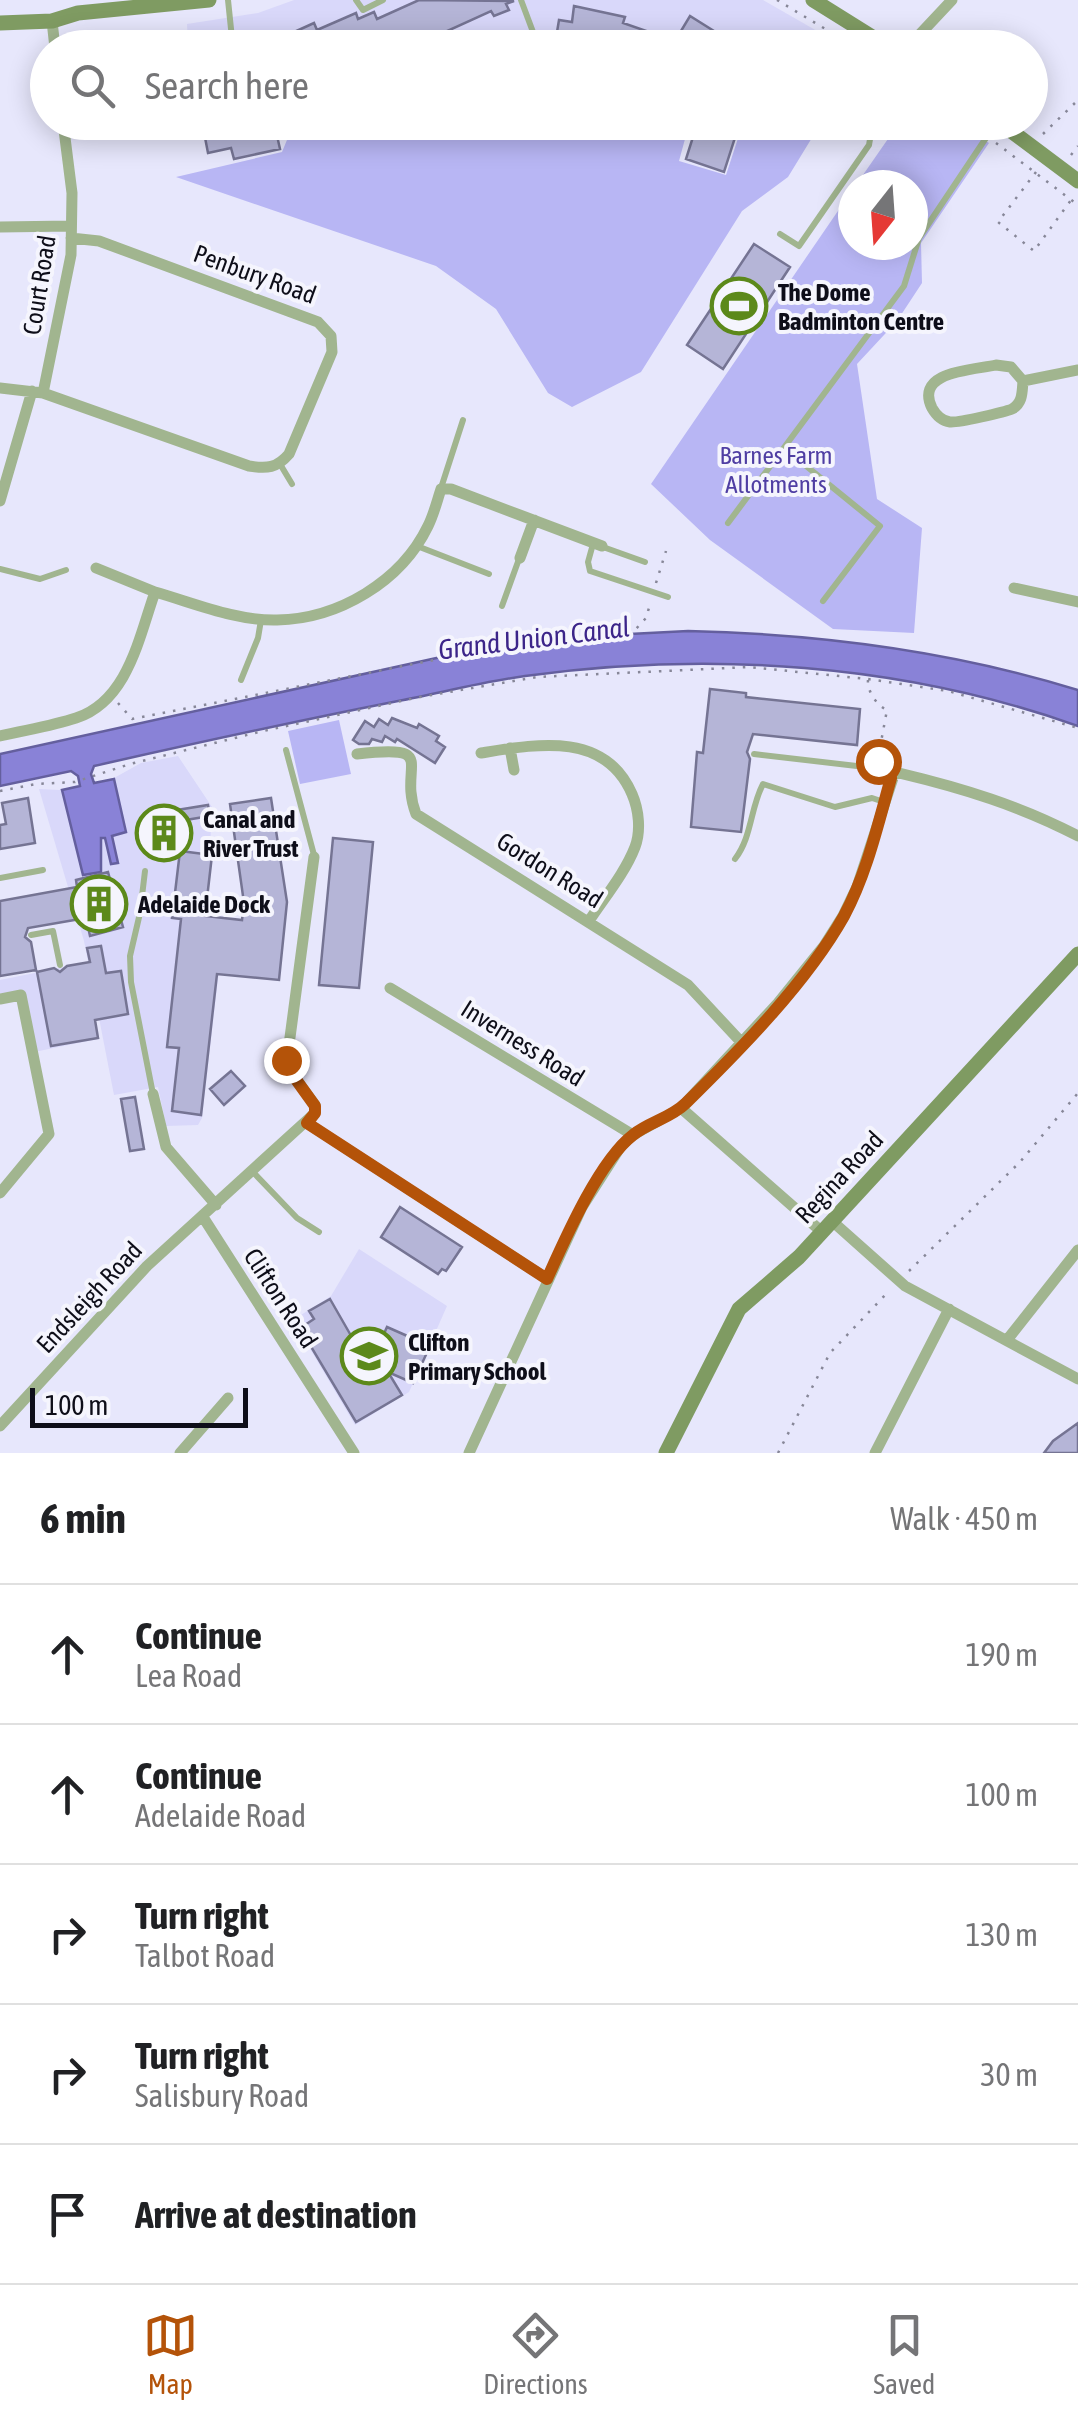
<!DOCTYPE html>
<meta charset="utf-8">
<style>
:root{--surface:#fff;--page:#f2f2f2;--text:#202124;--muted:#757577;--line:#e0e0e0;--accent:#b45309}
body{margin:0;font-family:"Asap Condensed",sans-serif;background:var(--page);color:var(--text)}
.compass{position:absolute;left:838px;top:170px;width:90px;height:90px;border-radius:50%;background:var(--surface);box-shadow:0 5px 25px #0003;rotate:197deg}
.scale{position:absolute;left:30px;bottom:25px;width:218px;box-sizing:border-box;padding-left:10px;border:5px solid #0e0e19;border-top:0;font-size:28px;line-height:35px;white-space:nowrap;color:#0e0e19;-webkit-text-stroke:8px #f5f5fd;paint-order:stroke}
.stop{position:absolute;width:30px;height:30px;margin:-22px;border:8px solid #b45309;border-radius:50%;background:#fff}
.stop.end{background:#b45309;border-color:#fff;box-shadow:0 2px 10px #0008}
.list{margin:0;padding:0;list-style:none}
h2{display:flex;justify-content:space-between;align-items:center;height:130px;margin:0;padding:0 40px;font-size:42px}
h2 small{font-size:32px;font-weight:400;color:var(--muted)}
.list li{display:grid;grid-template-columns:65px 1fr auto;gap:30px;align-items:center;box-sizing:border-box;height:140px;padding:0 40px;border-top:2px solid var(--line)}
.list b{display:block;font-size:38px;white-space:nowrap}
.list p{margin:0;font-size:32px;white-space:nowrap;color:var(--muted)}
.list em{font-size:32px;font-style:normal;color:var(--muted)}
.icon{flex:none;width:55px;height:55px;fill:none;stroke:currentColor;stroke-width:2;stroke-linecap:round;stroke-linejoin:round}
.map{position:relative;flex:none;width:1078px;height:1453px;overflow:hidden}
.search{position:absolute;background:var(--surface);box-shadow:0 5px 25px #0003;left:30px;right:30px;top:30px;height:110px;display:flex;align-items:center;gap:25px;box-sizing:border-box;padding:0 35px;border-radius:55px;color:var(--muted);font-size:38px}
.sheet{height:830px;background:var(--surface)}
nav{display:flex;justify-content:space-around;align-items:center;box-sizing:border-box;height:140px;border-top:2px solid var(--line);background:var(--surface);font-size:28px;color:var(--muted)}
nav a{display:grid;justify-items:center;gap:5px}
nav .on{color:var(--accent)}
.map>svg:first-child{display:block}
.built{fill:#d9d8fa}
.green{fill:#b8b6f4}
.water{fill:#8982d7;stroke:#645f9e;stroke-width:2.5}
.building{fill:#b5b5d7;stroke:#757493;stroke-width:2.5}
.lines{fill:none;stroke-linecap:round;stroke-linejoin:round}
.path{stroke:#878798;stroke-width:2.5;stroke-dasharray:2.5 8;stroke-linecap:butt}
.lane{stroke:#a1b58f;stroke-width:6}
.street{stroke:#a1b58f;stroke-width:11}
.secondary{stroke:#7f9b62;stroke-width:15}
.route{stroke:#b45309;stroke-width:12}
.labels{text-anchor:middle;dominant-baseline:central;stroke-width:8;stroke-linejoin:round;paint-order:stroke}
.street-label{font-size:25px;fill:#0e0e19;stroke:#f5f5fd}
.poi-label{font-size:25px;font-weight:bold;fill:#0e0e19;stroke:#f5f5fd;text-anchor:start}
.park-label{font-size:25px;fill:#4f3ea3;stroke:#f5f5fd}
.water-label{font-size:28px;font-style:italic;fill:#3c2589;stroke:#f5f5fd}
</style>
<div class="map">
<svg width="1078" height="1453" viewBox="0 0 1078 1453">
<rect width="100%" height="100%" fill="#e7e7fc"/>
<path class="built" d="M294,0H763L845,47L188,48L187,24L258,13Z
M178,756L212,807L207,914L225,917L202,1118L198,1125L166,1126L158,1087L114,1095L84,941L39,789L59,790L114,778L141,763Z
M84,963L98,1039L34,1052L24,992L0,996V980Z
M359,1249L447,1306L409,1392L355,1425L293,1320L331,1296Z"/>
<path class="green" d="M321,122H634L685,139L679,161L726,175L743,123H821L788,177L742,211L641,372L572,407L548,393L496,309L436,266L176,177L282,152L289,135Z
M899,123H959L989,143L921,243L922,283L897,321L857,364L877,499L922,528L914,633L833,629L710,540L651,484L853,189V245H913V185H856Z
M339,720L351,774L300,784L288,731Z"/>
<path class="water" d="M688,631C820,634 952,651 1078,690V726C901,663 710,651 525,676C482,682 440,693 398,701C297,721 196,743 94,766L91,774L94,783L114,779L126,832L112,836L118,863L111,864L105,838H101V872L83,875L62,790L80,786L78,776L71,771L0,786V754L441,657L610,635Z"/>
<path class="building" d="M419,0L514,1L506,4L509,10L494,16L491,11L410,48H259L314,23L317,30L356,13L358,19L374,12L377,19Z
M574,6L625,17L623,23L675,41L690,16L741,48H581L582,43L556,38L559,20L572,22Z
M202,122H274L280,149L234,159L231,148L208,153Z
M656,122H740L724,172L686,159L693,137Z
M754,244L790,267L723,369L687,345Z
M710,689L746,693V697L860,709L857,745L753,734L747,752L750,759L741,832L691,827L697,752L703,753Z
M392,718L417,728L419,724L439,736L436,741L445,747L435,763L397,739L395,742L385,736L382,742L372,739L369,744H359L353,740L365,721L374,727L379,719L388,725Z
M28,798L35,843L0,849V825L6,824L2,803Z
M271,798L287,902L279,980L217,974L201,1115L172,1111L179,1048L167,1047L181,919L172,918L180,851L212,855L205,916L242,920L244,903L230,804Z
M208,805L210,816L186,820L158,854L144,843L171,811Z
M333,838L373,842L359,988L319,985Z
M108,872L123,927L90,936L86,918L28,928L25,937L31,942L36,970L0,976V901L77,887L76,880Z
M101,946L106,973L121,971L128,1014L95,1020L98,1038L51,1046L37,972L54,968L60,972L67,966L90,962L87,948Z
M231,1071L245,1086L224,1105L210,1089Z
M135,1097L144,1149L130,1151L121,1099Z
M400,1207L462,1247L446,1271L442,1269L438,1274L381,1237Z
M330,1299L369,1367L387,1327L430,1346L413,1383L388,1372L402,1395L356,1422L304,1335L309,1332L305,1325L314,1319L309,1311Z
M1078,1423V1453H1044L1053,1441Z"/>
<g class="lines">
<path class="path" d="M777,0L857,48
M968,122L977,129
M1043,134L1078,100
M996,143L1078,205
M1071,155L1078,146
M1036,172L998,222L1034,251L1074,196
M656,583L666,551
M868,680C867,691 877,706 887,710L878,758
M118,703L132,719L562,635L634,631L646,618L651,601
M0,791L36,784L75,782L130,764L259,732L420,697L537,677L749,667L868,679L948,691L1078,728
M909,1271L1020,1162L1078,1093
M778,1453L830,1353L889,1291"/>
<path class="lane" d="M228,0L233,48
M356,0L363,10L383,0
M521,0L539,48
M780,234L799,246L869,145L873,122
M784,448L880,526L823,601
M280,464L292,484
M441,488L463,420
M728,523L904,286L919,238L996,123
M593,544L588,562L590,571L668,597
M417,546L489,574
M603,547L645,562
M0,569L40,579L66,570
M502,606L519,559
M241,680L258,638L261,620
M286,750L314,855
M754,754L874,768L891,778
M735,859C752,837 750,809 763,784L835,807L872,798L884,802
M145,871L140,913L130,956L131,982L153,1094
M0,878L43,870
M31,935L53,931L60,965
M253,1172L297,1218L319,1232"/>
<path class="street" d="M52,21L55,48
M907,48L952,0
M0,227L71,226
M996,365L1011,367L1023,381C1022,392 1023,403 1012,409C1005,412 958,423 950,422C942,421 936,415 932,408C914,371 973,370 996,365Z
M1023,381L1078,370
M0,388L43,393L249,466C267,469 277,468 289,454L332,352L331,336L318,322L99,241L71,238
M43,393L71,255L72,193L63,122
M0,501L32,391
M520,558L534,520
M1014,588L1078,602
M155,592C194,603 236,621 277,620C338,619 401,582 428,526C434,514 437,501 441,489H451L602,546
M0,736C25,730 52,726 76,718C128,701 139,637 155,592L96,568
M510,748L514,770
M481,753C537,744 605,731 632,794C639,810 641,831 635,847C625,873 604,898 589,921
M357,754C442,744 397,765 416,814L688,985L742,1043
M390,988L633,1135
M0,999L21,995L49,1134L0,1193
M153,1094L166,1147L216,1205
M681,1108L822,1232
M307,1123L547,1279
M203,1217L354,1453
M832,1221L905,1286L1078,1379
M1007,1340L1078,1250
M0,1426L147,1266L315,1113V1105L287,1067V1060L314,857
M180,1453L228,1398
M469,1453L582,1207L621,1146L633,1135L681,1108L778,1003L824,946L843,916L857,887L894,775L899,773C962,788 1021,806 1078,836
M875,1453L949,1309"/>
<path class="secondary" d="M813,0L890,48
M0,23L52,21L78,13L209,0
M999,122L1078,181
M666,1453L739,1309L799,1257L1078,954"/>
</g>
<g class="lines">
<path class="route" d="M286,1060L287,1067L315,1106V1113L307,1123L547,1279C565,1239 599,1161 633,1135C649,1122 671,1118 686,1103C740,1050 807,982 844,916C867,873 878,824 891,778L878,761"/>
</g>
<defs>
<g id="stadium-ring" transform="scale(2.875)"><circle r="9.5" fill="#f5f5fd" stroke="#5c891a" stroke-width="1.5"/><path d="M0-5a6.5 5 0 1 0 0 10a6.5 5 0 1 0 0-10ZM-3.5-1.8h7v3.6h-7Z" fill="#5c891a"/></g>
<g id="building-ring" transform="scale(2.875)"><circle r="9.5" fill="#f5f5fd" stroke="#5c891a" stroke-width="1.5"/><path d="M-4-6H4V6H1V3H-1V6H-4ZM-2.5-4.3h1.7v1.8h-1.7ZM.8-4.3h1.7v1.8H.8ZM-2.5-1h1.7V.8h-1.7ZM.8-1h1.7V.8H.8Z" fill="#5c891a"/></g>
<g id="school-ring" transform="scale(2.875)"><circle r="9.5" fill="#f5f5fd" stroke="#5c891a" stroke-width="1.5"/><path d="M0-5L7-2L0 1L-7-2ZM-4 1L0 2.5L4 1V4Q0 6-4 4Z" fill="#5c891a"/></g>
</defs>
<g fill-rule="evenodd">
<use href="#stadium-ring" x="739" y="306"/>
<use href="#building-ring" x="164" y="833"/>
<use href="#building-ring" x="99" y="904"/>
<use href="#school-ring" x="369" y="1356"/>
</g>
<g class="labels">
<g class="street-label">
<text transform="translate(255 274) rotate(20)">Penbury Road</text>
<text transform="translate(39 285) rotate(-81)">Court Road</text>
<text transform="translate(550 870) rotate(32)">Gordon Road</text>
<text transform="translate(523 1043) rotate(32)">Inverness Road</text>
<text transform="translate(839 1177) rotate(-47)">Regina Road</text>
<text transform="translate(89 1297) rotate(-47)">Endsleigh Road</text>
<text transform="translate(281 1298) rotate(57)">Clifton Road</text>
</g>
<g class="poi-label">
<text x="778" y="292">The Dome<tspan x="778" dy="29">Badminton Centre</tspan></text>
<text x="203" y="819">Canal and<tspan x="203" dy="29">River Trust</tspan></text>
<text x="138" y="904">Adelaide Dock</text>
<text x="408" y="1342">Clifton<tspan x="408" dy="29">Primary School</tspan></text>
</g>
<g class="park-label">
<text x="776" y="455">Barnes Farm<tspan x="776" dy="29">Allotments</tspan></text>
</g>
<g class="water-label">
<text transform="translate(534 638) rotate(-7)">Grand Union Canal</text>
</g>
</g>
</svg>
<svg class="compass" viewBox="-18 -18 36 36"><path d="M0-13l5 13h-10z" fill="#e53935"/><path d="M0 13l5-13h-10z" fill="#757577"/></svg>
<div class="scale">100 m</div>
<div class="stop" style="left:878px;top:761px"></div>
<div class="stop end" style="left:286px;top:1060px"></div>
<div class="search"><svg class="icon" aria-label="search" viewBox="0 0 24 24"><circle cx="10" cy="10" r="6"/><path d="M15 15l6 6"/></svg>Search here</div>
</div>
<section class="sheet">
<h2>6 min<small>Walk · 450 m</small></h2>
<ul class="list">
<li><svg class="icon" aria-label="ahead" viewBox="0 0 24 24"><path d="M12 20V5M6 11l6-6 6 6"/></svg><div><b>Continue</b><p>Lea Road</p></div><em>190 m</em></li>
<li><svg class="icon" aria-label="ahead" viewBox="0 0 24 24"><path d="M12 20V5M6 11l6-6 6 6"/></svg><div><b>Continue</b><p>Adelaide Road</p></div><em>100 m</em></li>
<li><svg class="icon" aria-label="right" viewBox="0 0 24 24"><path d="M7 20v-9h11M14 6l5 5-5 5"/></svg><div><b>Turn right</b><p>Talbot Road</p></div><em>130 m</em></li>
<li><svg class="icon" aria-label="right" viewBox="0 0 24 24"><path d="M7 20v-9h11M14 6l5 5-5 5"/></svg><div><b>Turn right</b><p>Salisbury Road</p></div><em>30 m</em></li>
<li><svg class="icon" aria-label="arrive" viewBox="0 0 24 24"><path d="M6 21V4h12l-3 4 3 4H6"/></svg><div><b>Arrive at destination</b></div></li>
</ul>
</section>
<nav>
<a class="on"><svg class="icon" aria-label="map" viewBox="0 0 24 24"><path d="M3 6l6-2 6 2 6-2v14l-6 2-6-2-6 2zM9 4v14M15 6v14"/></svg>Map</a>
<a><svg class="icon" aria-label="directions" viewBox="0 0 24 24"><path d="M12 3l9 9-9 9-9-9zM9 14v-3h6M13 9l2 2-2 2"/></svg>Directions</a>
<a><svg class="icon" aria-label="saved" viewBox="0 0 24 24"><path d="M7 4h10v16l-5-4-5 4z"/></svg>Saved</a>
</nav>
